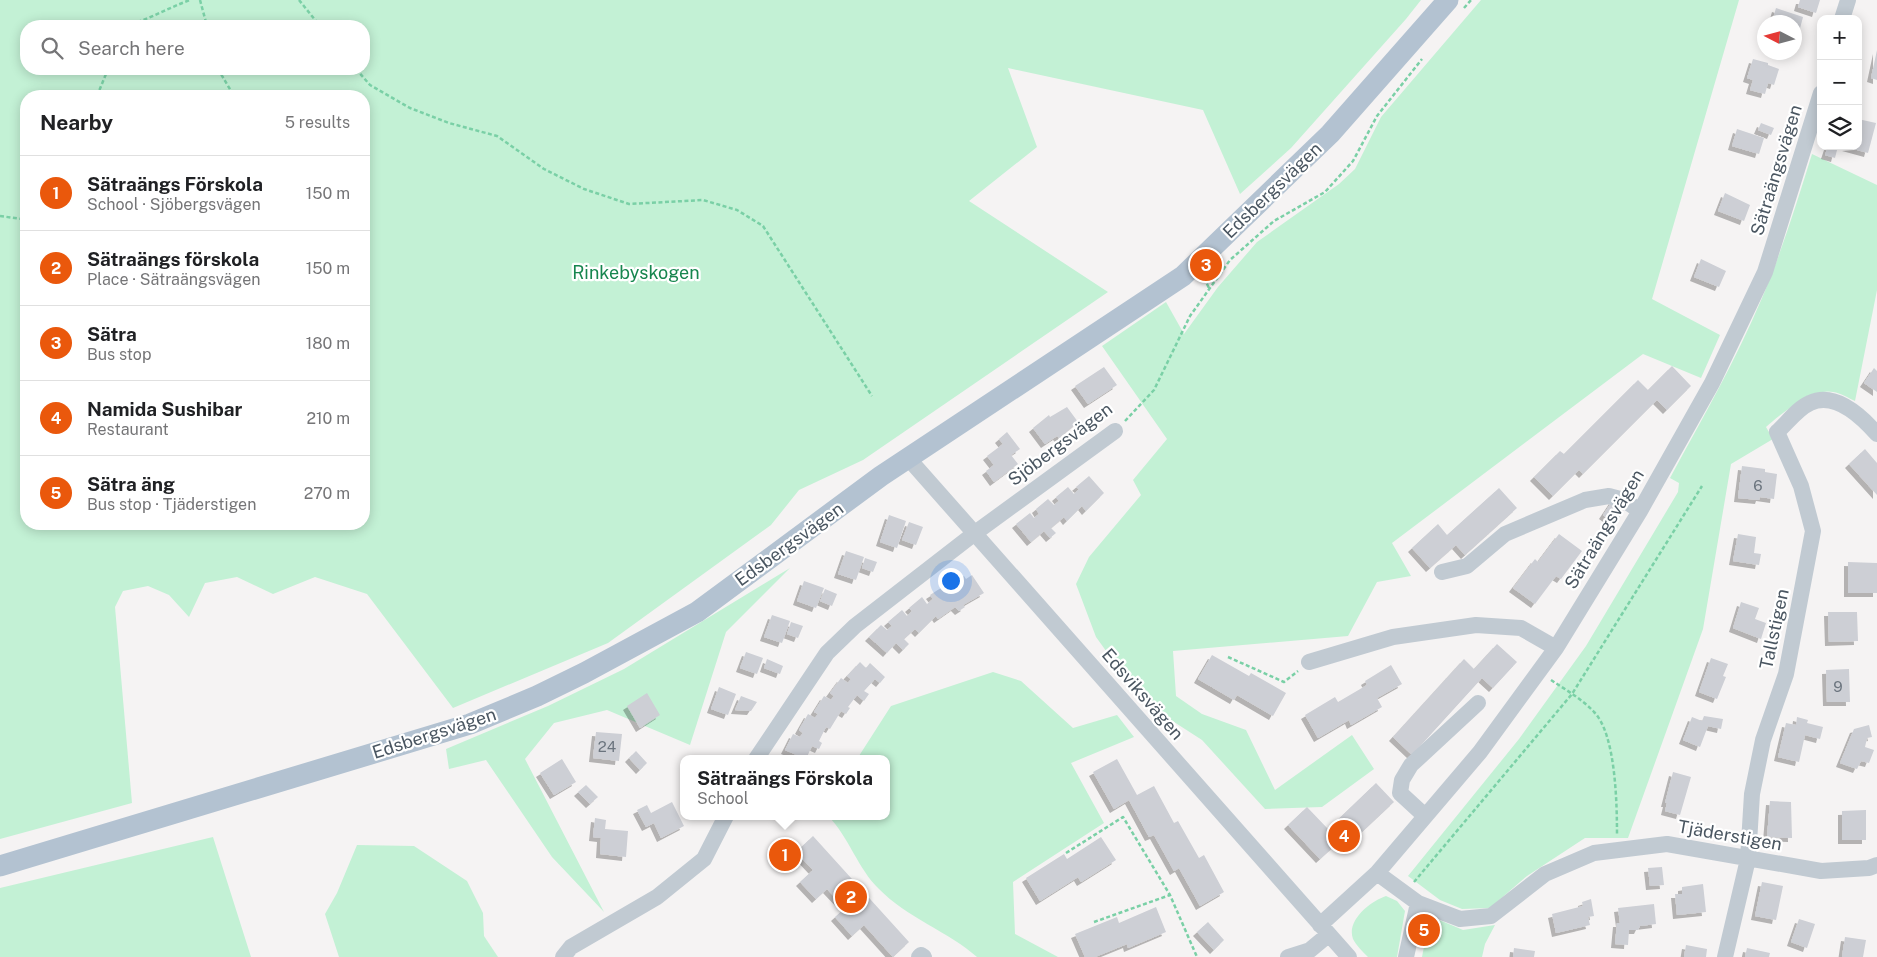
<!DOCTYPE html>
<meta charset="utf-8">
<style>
:root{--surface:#fff;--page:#f2f2f2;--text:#202124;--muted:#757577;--line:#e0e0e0;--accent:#ea580c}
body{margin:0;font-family:"Public Sans",sans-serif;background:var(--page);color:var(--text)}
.controls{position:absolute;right:15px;top:15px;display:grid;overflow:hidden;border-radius:10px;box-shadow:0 2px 12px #0003}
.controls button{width:45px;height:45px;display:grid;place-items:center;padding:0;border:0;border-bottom:1px solid var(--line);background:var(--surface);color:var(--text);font:25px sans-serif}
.compass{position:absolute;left:1757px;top:15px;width:45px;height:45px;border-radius:50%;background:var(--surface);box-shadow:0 2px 12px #0003;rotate:276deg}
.you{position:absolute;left:950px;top:580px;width:18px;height:18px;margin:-12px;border:4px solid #fff;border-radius:50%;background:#1a73e8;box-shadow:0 0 0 8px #1a73e833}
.badge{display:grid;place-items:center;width:32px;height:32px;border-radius:50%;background:var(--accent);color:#fff;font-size:16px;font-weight:700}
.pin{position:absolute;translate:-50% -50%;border:2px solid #fff;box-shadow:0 1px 5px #0006}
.popup{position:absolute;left:680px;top:755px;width:210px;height:65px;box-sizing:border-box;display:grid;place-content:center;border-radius:10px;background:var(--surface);filter:drop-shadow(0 1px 4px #0005);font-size:16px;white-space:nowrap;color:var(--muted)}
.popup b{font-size:19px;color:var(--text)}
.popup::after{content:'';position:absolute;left:50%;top:100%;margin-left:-10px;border:10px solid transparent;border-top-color:var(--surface)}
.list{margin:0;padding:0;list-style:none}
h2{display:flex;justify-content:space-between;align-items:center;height:65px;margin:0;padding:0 20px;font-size:21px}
h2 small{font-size:16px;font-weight:400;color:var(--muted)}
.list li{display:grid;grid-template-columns:32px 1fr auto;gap:15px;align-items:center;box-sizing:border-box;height:75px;padding:0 20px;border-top:1px solid var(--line)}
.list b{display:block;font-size:19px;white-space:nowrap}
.list p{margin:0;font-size:16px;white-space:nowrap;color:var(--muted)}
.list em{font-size:16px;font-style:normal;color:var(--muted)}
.icon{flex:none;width:28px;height:28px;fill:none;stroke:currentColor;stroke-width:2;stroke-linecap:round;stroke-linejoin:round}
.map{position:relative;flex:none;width:1877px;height:957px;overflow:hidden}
.search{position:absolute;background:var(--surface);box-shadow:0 2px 12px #0003;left:20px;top:20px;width:350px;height:55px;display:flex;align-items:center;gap:12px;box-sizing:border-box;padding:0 18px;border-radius:20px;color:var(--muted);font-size:19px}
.panel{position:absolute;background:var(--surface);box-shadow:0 2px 12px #0003;left:20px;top:90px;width:350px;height:440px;border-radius:20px}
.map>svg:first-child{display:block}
.green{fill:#c3f1d5;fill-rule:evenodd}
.building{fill:#cdcfd5;filter:url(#shadow)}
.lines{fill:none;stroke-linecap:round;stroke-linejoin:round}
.path{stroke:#7ad0a6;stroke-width:2.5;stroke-dasharray:4 2.5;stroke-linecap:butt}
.minor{stroke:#c1cad2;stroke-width:16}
.major{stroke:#b3c2d1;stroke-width:21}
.labels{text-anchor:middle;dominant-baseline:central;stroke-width:4.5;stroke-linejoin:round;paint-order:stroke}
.number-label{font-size:15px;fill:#6b747e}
.street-label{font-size:18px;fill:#4a5661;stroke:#fff}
.park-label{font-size:18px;fill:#17864f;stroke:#fff}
</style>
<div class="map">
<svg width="1877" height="957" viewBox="0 0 1877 957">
<defs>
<filter id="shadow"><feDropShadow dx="-4" dy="4" stdDeviation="0" flood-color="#0004"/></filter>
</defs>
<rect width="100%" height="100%" fill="#f5f3f3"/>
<path class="green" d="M0,0H1421L1406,19L1291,148L1240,194L1203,110L1008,68L1037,147L969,201L1108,292L863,460L799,490L771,525L608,643L453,708L367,594L315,577L273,594L237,577L205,583L189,617L169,595L148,586L123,591L115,607L132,803L0,839ZM364,26V69H26V26ZM364,96V524H26V96Z
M1481,0H1739L1652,299L1720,335L1701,378L1643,354L1392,543L1411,576L1377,582L1348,636L1173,651L1176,696L1202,714L1246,730L1275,790L1352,735L1374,769L1322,807L1265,809L1202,740L1143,702L1096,637L1076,584L1089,557L1141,495L1133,480L1167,439L1102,346L1166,302L1184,334L1218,287L1257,242L1339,184L1355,169L1381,117Z
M1812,154L1877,185V290L1855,401C1848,398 1841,393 1833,392C1814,387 1779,415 1766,427L1773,439L1731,464L1703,629L1628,838H1585L1527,876L1490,908L1462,909L1440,900L1408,876L1519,739L1586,646L1678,492L1679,483L1670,478C1702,419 1736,360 1762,298C1782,251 1797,202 1812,154Z
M790,568L726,632L690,745L607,710L554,723L525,759L604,912L552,857L486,760L449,769L446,749L548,706L624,669Z
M993,672L1021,681L1073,728L1117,715L1134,737L1071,763L1104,823L1013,882L1015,934L1058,957H977C949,932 906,917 879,889C858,869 849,837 828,816H886V759H857L891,706Z
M213,837L251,957H0V888Z
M357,845L414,846L467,881L483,913L484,936L498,957H339L325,914L337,893Z
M1386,896L1397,901L1405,911L1397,957H1368C1363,952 1356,945 1353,939C1346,920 1371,901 1386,896Z
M1430,916L1463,930L1495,925L1485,944L1482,957H1422Z"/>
<path class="building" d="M1800,0H1820L1816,13L1798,7Z
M1776,8L1803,17L1797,40L1794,39V22H1772Z
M1877,50V80L1871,78Z
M1753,59L1768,63V65L1779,69L1774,85L1768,83L1765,94L1750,90L1753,80L1747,78Z
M1858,119L1876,123L1868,153L1846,147L1858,146Z
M1761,123L1774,128L1771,135L1758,130Z
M1737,129L1764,138L1759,154L1732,146Z
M1828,146H1838L1835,158L1825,155Z
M1725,193L1750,205L1744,221L1718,211Z
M1701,259L1726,271L1719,287L1694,277Z
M1672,366L1691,386L1667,410L1657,400L1583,474L1579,470L1553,496L1534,477L1560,451L1564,454L1638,380L1648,390Z
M1104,367L1117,385L1088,404L1075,386Z
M1874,368L1877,371V392L1864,383Z
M1067,407L1078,422L1059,438L1057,436L1045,444L1033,428L1049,415L1050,417Z
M1007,432L1020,449L1011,455L1018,464L994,482L986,471L994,465L987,456L1003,444L999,439Z
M1865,449L1877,463V495L1849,464Z
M1742,466L1765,469V472L1777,474L1774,499L1760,497L1759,500L1738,498Z
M1089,476L1104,493L1086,511L1082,506L1067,521L1064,517L1051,528L1056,533L1050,538L1044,531L1031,542L1016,524L1030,513L1034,518L1039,514L1036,509L1048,499L1054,505L1059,501L1056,497L1068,487L1074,494L1079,489L1076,487Z
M1499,488L1517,508L1465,555L1456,545L1430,568L1412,548L1438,524L1447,535Z
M1613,500L1625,508L1615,524L1603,515Z
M889,515L906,521L897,548L880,542Z
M909,522L923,527L916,545L902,540Z
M1559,534L1582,551L1561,579L1556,576L1535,604L1513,588L1535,559L1538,562Z
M1738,534L1756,537L1754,553L1761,554L1759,565L1733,561Z
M846,551L864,557L856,580L838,574Z
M865,558L877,562L873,572L862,568Z
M1848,562L1877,563V593H1848Z
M972,575L984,593L963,605L965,607L959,611L955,607L938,619L936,616L919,633L915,629L904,639L909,644L903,650L896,643L887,653L869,637L881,625L887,630L892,626L888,622L902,610L907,616L912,611L909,608L922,597L927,604L933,599L930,595L944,586L949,594L954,591L950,586L964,576L966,579Z
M804,581L824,588L816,608L797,601Z
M825,589L837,594L832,606L820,601Z
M1741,602L1759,608L1755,619L1766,623L1761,639L1733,628Z
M1828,612H1857L1858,641L1829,642Z
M772,615L790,621L782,643L764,637Z
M791,622L803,626L798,638L787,634Z
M1497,644L1517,662L1493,688L1482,678L1412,755L1393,737L1464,659L1474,669Z
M746,652L763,658L757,674L740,668Z
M1212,655L1249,676L1251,673L1286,693L1273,716L1237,695L1234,700L1198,679Z
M1711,658L1728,664L1723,676L1726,677L1717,699L1699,692Z
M767,659L783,666L780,674L764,668Z
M860,662L866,668L870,663L885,677L880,683L875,679L864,691L869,694L864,701L857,695L848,707L850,708L846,714L841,711L830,729L826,727L819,741L822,743L819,749L812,746L806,759L785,750L793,734L800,737L803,733L799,730L808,714L815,718L818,714L814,712L824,696L831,700L834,696L830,693L841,678L848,683L851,679L847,676Z
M1391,665L1402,684L1377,698L1382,707L1351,725L1349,720L1318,738L1305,715L1335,697L1338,702L1367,685L1365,681Z
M1849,669L1850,702H1827L1826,670Z
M719,687L736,694L728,715L711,709Z
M647,693L660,715L640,728L627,706Z
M741,696L757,702L751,711L735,710Z
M1704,716L1723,719L1721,729L1708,726L1700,747L1683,740L1692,717L1702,721Z
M1797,717L1808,720L1807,723L1823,727L1820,739L1805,735L1799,762L1778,757L1786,723L1796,725Z
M1869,725L1872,737L1867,738L1865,747L1874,750L1869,763L1861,761L1857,769L1840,763L1854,729Z
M596,732L622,734L619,761L593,758Z
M636,751L647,763L640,770L629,758Z
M562,759L576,782L554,795L540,773Z
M1117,759L1137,795L1154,786L1174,823L1178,821L1199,858L1204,855L1224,892L1200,906L1179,868L1174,871L1154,835L1149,837L1129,800L1114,809L1093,772Z
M1673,772L1691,777L1680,815L1665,811L1667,803H1665Z
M1376,783L1394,802L1346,847L1340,841L1320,859L1288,825L1307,807L1328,829Z
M586,785L598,797L590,804L578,792Z
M1770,801L1791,802L1792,838L1767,837Z
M672,802L684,826L661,838L654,823L646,827L637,810L647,805L651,813Z
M1866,810V840H1842V811Z
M595,818L606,820L605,829L628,831L626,857L600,854L601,838L593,837Z
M813,836L909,942L893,957L864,925L852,936L835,917L845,908L827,889L816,899L800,882L813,870L796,852Z
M1101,837L1116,860L1081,882L1078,877L1040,901L1026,878L1064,854L1067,859Z
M1662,867L1664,885L1650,886L1648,868Z
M1762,882L1783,886L1776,920L1755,916Z
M1703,884L1706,912L1677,915L1675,894H1682V887Z
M1591,899L1594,916L1588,917L1590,925L1556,933L1552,914L1583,906L1582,902Z
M1654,904L1656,924L1640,926L1638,930H1629L1628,945L1615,944L1617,923H1620L1618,908Z
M1156,907L1166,932L1128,948L1127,944L1095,957H1085L1075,934L1117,917L1119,923Z
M1799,919L1815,924L1807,948L1791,942Z
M1208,922L1224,940L1214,950L1197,932Z
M1845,937L1866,940L1863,957H1842Z
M1686,945L1707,949L1706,957H1684Z
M1514,948L1535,951L1534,957H1513Z
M1747,948L1770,953L1769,957H1745Z"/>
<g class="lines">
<path class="path" d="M200,0L207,26
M299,0L320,26
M1464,8L1471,0
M125,26C148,20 168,8 190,0
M218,69L234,96
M356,69L370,85L410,108L449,123L497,136L544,169L584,189L629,204L703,200L737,210L763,226L872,396
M97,96L108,69
M0,216L22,219L26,222
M1204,278L1209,288
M1125,421L1154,390L1190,316L1230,260L1274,221L1325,192L1353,161L1377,116L1422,59
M1228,657L1284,682L1298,671
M1551,680C1566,690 1582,699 1594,712C1616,734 1617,805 1617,836
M1066,853L1123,817L1170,895
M1414,882L1572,694L1702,486
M1094,922L1170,895L1197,957"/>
<path class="minor" d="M1842,19L1848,0
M908,458L1349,957
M1442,572L1467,566L1505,534L1585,500L1609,496L1624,500L1640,511
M1309,662L1393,637L1476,625L1521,628L1556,648
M756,759L827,653L855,626L975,533L1115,431
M1425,816L1400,793L1402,780L1411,765L1478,703
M1377,873L1418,903L1460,919L1491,916L1545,874L1594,853L1667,844L1821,871L1869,868L1877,865
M1320,925L1377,873L1480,752L1556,648L1640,511L1712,383L1765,272L1821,93
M563,957L571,947L657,897L704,859L726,816
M919,957L921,955L924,957
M1288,957L1310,950L1328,935
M1406,957L1418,903
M1725,957L1748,859L1752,794L1763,740L1786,674L1813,531L1801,486L1777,432C1787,423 1798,408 1810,403C1835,391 1862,417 1877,434"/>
<path class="major" d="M0,866L470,724L537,696L584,673L697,612L881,476L1183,276L1330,134L1448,0"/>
</g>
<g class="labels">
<g class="number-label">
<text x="1758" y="485">6</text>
<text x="1838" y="686">9</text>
<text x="607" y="746">24</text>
</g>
<g class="street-label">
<text transform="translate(1776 170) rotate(-73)">Sätraängsvägen</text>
<text transform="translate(1272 190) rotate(-44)">Edsbergsvägen</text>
<text transform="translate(1060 444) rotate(-37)">Sjöbergsvägen</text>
<text transform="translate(1604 529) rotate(-59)">Sätraängsvägen</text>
<text transform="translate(789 544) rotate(-36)">Edsbergsvägen</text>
<text transform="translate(1774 629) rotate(-78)">Tallstigen</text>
<text transform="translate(1143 694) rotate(49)">Edsviksvägen</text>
<text transform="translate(434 733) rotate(-18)">Edsbergsvägen</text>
<text transform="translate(1730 835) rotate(10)">Tjäderstigen</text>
</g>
<g class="park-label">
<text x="636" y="272">Rinkebyskogen</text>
</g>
</g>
</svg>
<div class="controls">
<button>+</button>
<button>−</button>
<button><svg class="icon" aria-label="layers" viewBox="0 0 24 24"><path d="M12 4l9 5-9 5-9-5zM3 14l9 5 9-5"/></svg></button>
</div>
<svg class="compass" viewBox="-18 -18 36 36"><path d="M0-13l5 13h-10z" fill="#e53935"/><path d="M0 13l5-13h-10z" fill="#757577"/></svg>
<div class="you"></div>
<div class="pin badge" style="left:785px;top:855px">1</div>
<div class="popup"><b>Sätraängs Förskola</b>School</div>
<div class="pin badge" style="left:851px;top:897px">2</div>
<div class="pin badge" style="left:1206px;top:265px">3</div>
<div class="pin badge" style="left:1344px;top:836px">4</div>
<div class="pin badge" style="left:1424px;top:930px">5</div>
<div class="search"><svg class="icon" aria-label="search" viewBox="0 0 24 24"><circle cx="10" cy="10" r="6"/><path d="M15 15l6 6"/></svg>Search here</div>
<section class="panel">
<h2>Nearby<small>5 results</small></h2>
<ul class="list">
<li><span class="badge">1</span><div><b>Sätraängs Förskola</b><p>School · Sjöbergsvägen</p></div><em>150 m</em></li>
<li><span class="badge">2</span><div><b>Sätraängs förskola</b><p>Place · Sätraängsvägen</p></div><em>150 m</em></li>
<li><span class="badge">3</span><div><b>Sätra</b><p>Bus stop</p></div><em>180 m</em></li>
<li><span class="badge">4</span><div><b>Namida Sushibar</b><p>Restaurant</p></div><em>210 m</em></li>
<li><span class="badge">5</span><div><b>Sätra äng</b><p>Bus stop · Tjäderstigen</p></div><em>270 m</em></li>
</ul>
</section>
</div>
